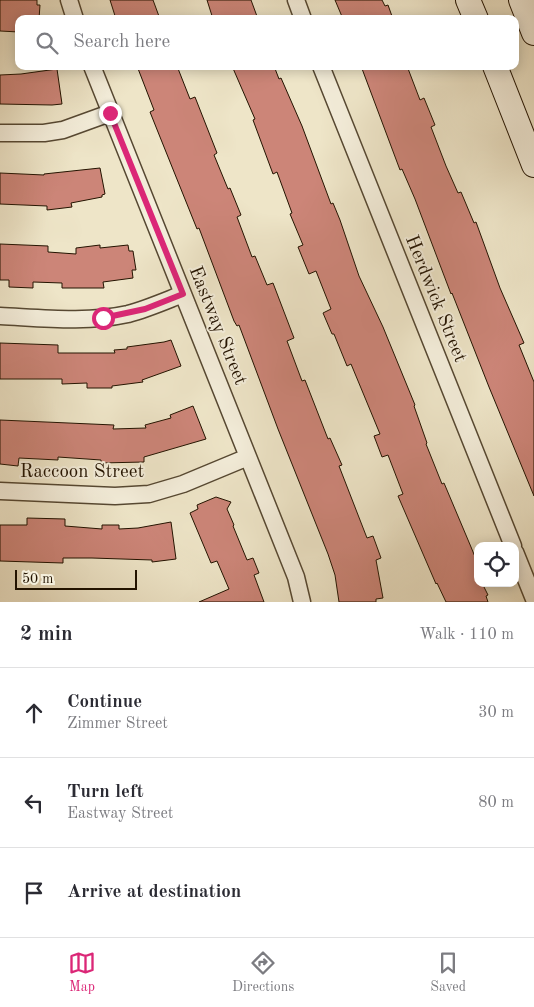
<!DOCTYPE html>
<meta charset="utf-8">
<style>
:root{--surface:#fff;--page:#f2f2f3;--text:#2b2b33;--muted:#7c7c81;--line:#e1e1e2;--accent:#db2777}
body{margin:0;font-family:"Old Standard TT",serif;background:var(--page);color:var(--text)}
.controls{position:absolute;right:15px;bottom:15px;display:grid;overflow:hidden;border-radius:10px;box-shadow:0 2px 12px #0003}
.controls button{width:45px;height:45px;display:grid;place-items:center;padding:0;border:0;border-bottom:1px solid var(--line);background:var(--surface);color:var(--text);font:25px sans-serif}
.scale{position:absolute;left:15px;bottom:12px;width:122px;box-sizing:border-box;padding-left:5px;border:2px solid #231300;border-top:0;font-size:14px;line-height:18px;white-space:nowrap;color:#231300;-webkit-text-stroke:4px #f4eedb;paint-order:stroke}
.stop{position:absolute;width:15px;height:15px;margin:-11px;border:4px solid #db2777;border-radius:50%;background:#fff}
.stop.end{background:#db2777;border-color:#fff;box-shadow:0 1px 5px #0008}
.list{margin:0;padding:0;list-style:none}
h2{display:flex;justify-content:space-between;align-items:center;height:65px;margin:0;padding:0 20px;font-size:21px}
h2 small{font-size:16px;font-weight:400;color:var(--muted)}
.list li{display:grid;grid-template-columns:32px 1fr auto;gap:15px;align-items:center;box-sizing:border-box;height:90px;padding:0 20px;border-top:1px solid var(--line)}
.list b{display:block;font-size:19px;white-space:nowrap}
.list p{margin:0;font-size:16px;white-space:nowrap;color:var(--muted)}
.list em{font-size:16px;font-style:normal;color:var(--muted)}
.icon{flex:none;width:28px;height:28px;fill:none;stroke:currentColor;stroke-width:2;stroke-linecap:round;stroke-linejoin:round}
.map{position:relative;flex:none;width:534px;height:602px;overflow:hidden}
.search{position:absolute;background:var(--surface);box-shadow:0 2px 12px #0003;left:15px;right:15px;top:15px;height:55px;display:flex;align-items:center;gap:12px;box-sizing:border-box;padding:0 18px;border-radius:10px;color:var(--muted);font-size:19px}
.sheet{height:335px;background:var(--surface)}
nav{display:flex;justify-content:space-around;align-items:center;box-sizing:border-box;height:70px;border-top:1px solid var(--line);background:var(--surface);font-size:14px;color:var(--muted)}
nav a{display:grid;justify-items:center;gap:2px}
nav .on{color:var(--accent)}
.map>svg:first-child{display:block}
.building{fill:#cc8578;stroke:#231300}
.lines{fill:none;stroke-linecap:round;stroke-linejoin:round}
.street-casing{stroke:#564832;stroke-width:19}
.secondary-casing{stroke:#231300;stroke-width:26}
.street{stroke:#f4eedb;stroke-width:16}
.secondary{stroke:#f4eedb;stroke-width:24}
.route{stroke:#db2777;stroke-width:6}
.labels{text-anchor:middle;dominant-baseline:central;stroke-width:4;stroke-linejoin:round;paint-order:stroke}
.street-label{font-size:19px;fill:#231300;stroke:#f4eedb}
</style>
<div class="map">
<svg width="534" height="602" viewBox="0 0 534 602">
<rect width="100%" height="100%" fill="#eee5c8"/>
<filter id="stains"><feTurbulence type="fractalNoise" baseFrequency=".004" numOctaves="4"/><feColorMatrix values="0 0 0 0 .2 0 0 0 0 .09 0 0 0 0 .02 0 0 0 .5 -.17"/></filter>
<radialGradient id="worn" r=".72"><stop offset=".6" stop-color="#630" stop-opacity="0"/><stop offset="1" stop-color="#630" stop-opacity=".3"/></radialGradient>
<path class="building" d="M0,0H37V5H40L39,19H19V32L0,31Z
M110,0H153L160,19H116Z
M207,0H251L258,19H213Z
M335,0H382L385,6L388,5L393,19H343Z
M137,66H177L190,99L195,97L217,153L214,155L228,189L230,188L241,215L237,217L252,257L255,256L267,285L273,283L294,338L287,341L302,381L305,380L328,439L330,438L342,465L339,466L367,538L373,536L381,558L376,560L383,598L376,599V602H339L335,575L328,554L278,429L239,325L237,326L234,321L199,228L197,229L160,137L150,112L154,110Z
M232,66H274L279,79L281,78L302,126L331,204L333,203L340,220L359,276L383,327L415,405L414,406L427,443L426,444L442,484L444,483L471,547L478,564V583H482L488,595L486,596L488,602H446L437,583L436,584L398,496L403,494L388,455L382,457L374,436L380,434L368,405L351,364L347,366L334,334H332L323,313L331,309L316,271L309,274L298,247L303,245L290,214L292,213L277,172L273,174L253,120L255,119Z
M361,66H407L420,100L424,98L435,125L431,127L446,166L458,193L461,192L474,223L476,222L500,288L524,343L519,345L534,382V496L489,387L452,293L451,294L415,199L402,169L400,170Z
M57,69L62,104L52,105L0,104V75L21,74Z
M100,168L105,194L102,195V197L71,203L72,207L47,210V206L0,204V173L44,175V174Z
M0,244L48,246V252L76,254V248L100,245V248L128,245L129,251H133L136,270H132L133,278L103,282L104,288H62V283L33,282V288L9,287V280H0Z
M171,340L181,366L142,380L143,382L112,386V388H87V383L62,384V379H0V343L58,345V353H115L114,350L127,349V347L164,342Z
M193,406L206,439L144,457V462L101,463V460L58,457V460L19,458L18,466L0,464V420L114,425L113,429L146,428L145,425L171,418L170,415Z
M216,497L231,502L227,509L234,525L233,526L247,560L253,558L259,573L254,575L264,602H199L229,589L217,561L211,563L190,513L198,509L197,505Z
M27,518L65,519V526L102,529V525H119V529L138,528L171,522L176,559L152,562V560L92,558H63V563L0,561V525H27Z"/>
<g class="lines">
<g class="street-casing">
<path id="street" d="M69,0L75,19
M296,0L303,19
M92,66L296,577L302,602
M321,66L513,546
M0,133H44L63,130L110,113
M0,316C42,318 87,323 128,314C147,309 165,301 183,294
M0,491L115,496L149,494L183,484L248,457
M515,552L534,599"/>
</g>
<g class="secondary-casing">
<path id="secondary" d="M468,0L476,19
M521,0L534,33
M495,66L534,165"/>
</g>
<use href="#street" class="street"/>
<use href="#secondary" class="secondary"/>
</g>
<g class="lines">
<path class="route" d="M103,318L145,309L183,294L110,113"/>
</g>
<g class="labels">
<g class="street-label">
<text transform="translate(435 299) rotate(68)">Herdwick Street</text>
<text transform="translate(217 326) rotate(68)">Eastway Street</text>
<text x="82" y="472">Raccoon Street</text>
</g>
</g>
<rect width="100%" height="100%" filter="url(#stains)"/>
<rect width="100%" height="100%" fill="url(#worn)"/>
</svg>
<div class="controls">
<button><svg class="icon" aria-label="locate" viewBox="0 0 24 24"><circle cx="12" cy="12" r="6"/><path d="M12 2v4M12 18v4M2 12h4M18 12h4"/></svg></button>
</div>
<div class="scale">50 m</div>
<div class="stop" style="left:103px;top:318px"></div>
<div class="stop end" style="left:110px;top:113px"></div>
<div class="search"><svg class="icon" aria-label="search" viewBox="0 0 24 24"><circle cx="10" cy="10" r="6"/><path d="M15 15l6 6"/></svg>Search here</div>
</div>
<section class="sheet">
<h2>2 min<small>Walk · 110 m</small></h2>
<ul class="list">
<li><svg class="icon" aria-label="ahead" viewBox="0 0 24 24"><path d="M12 20V5M6 11l6-6 6 6"/></svg><div><b>Continue</b><p>Zimmer Street</p></div><em>30 m</em></li>
<li><svg class="icon" aria-label="left" viewBox="0 0 24 24"><path d="M17 20v-9H6M10 6l-5 5 5 5"/></svg><div><b>Turn left</b><p>Eastway Street</p></div><em>80 m</em></li>
<li><svg class="icon" aria-label="arrive" viewBox="0 0 24 24"><path d="M6 21V4h12l-3 4 3 4H6"/></svg><div><b>Arrive at destination</b></div></li>
</ul>
</section>
<nav>
<a class="on"><svg class="icon" aria-label="map" viewBox="0 0 24 24"><path d="M3 6l6-2 6 2 6-2v14l-6 2-6-2-6 2zM9 4v14M15 6v14"/></svg>Map</a>
<a><svg class="icon" aria-label="directions" viewBox="0 0 24 24"><path d="M12 3l9 9-9 9-9-9zM9 14v-3h6M13 9l2 2-2 2"/></svg>Directions</a>
<a><svg class="icon" aria-label="saved" viewBox="0 0 24 24"><path d="M7 4h10v16l-5-4-5 4z"/></svg>Saved</a>
</nav>
